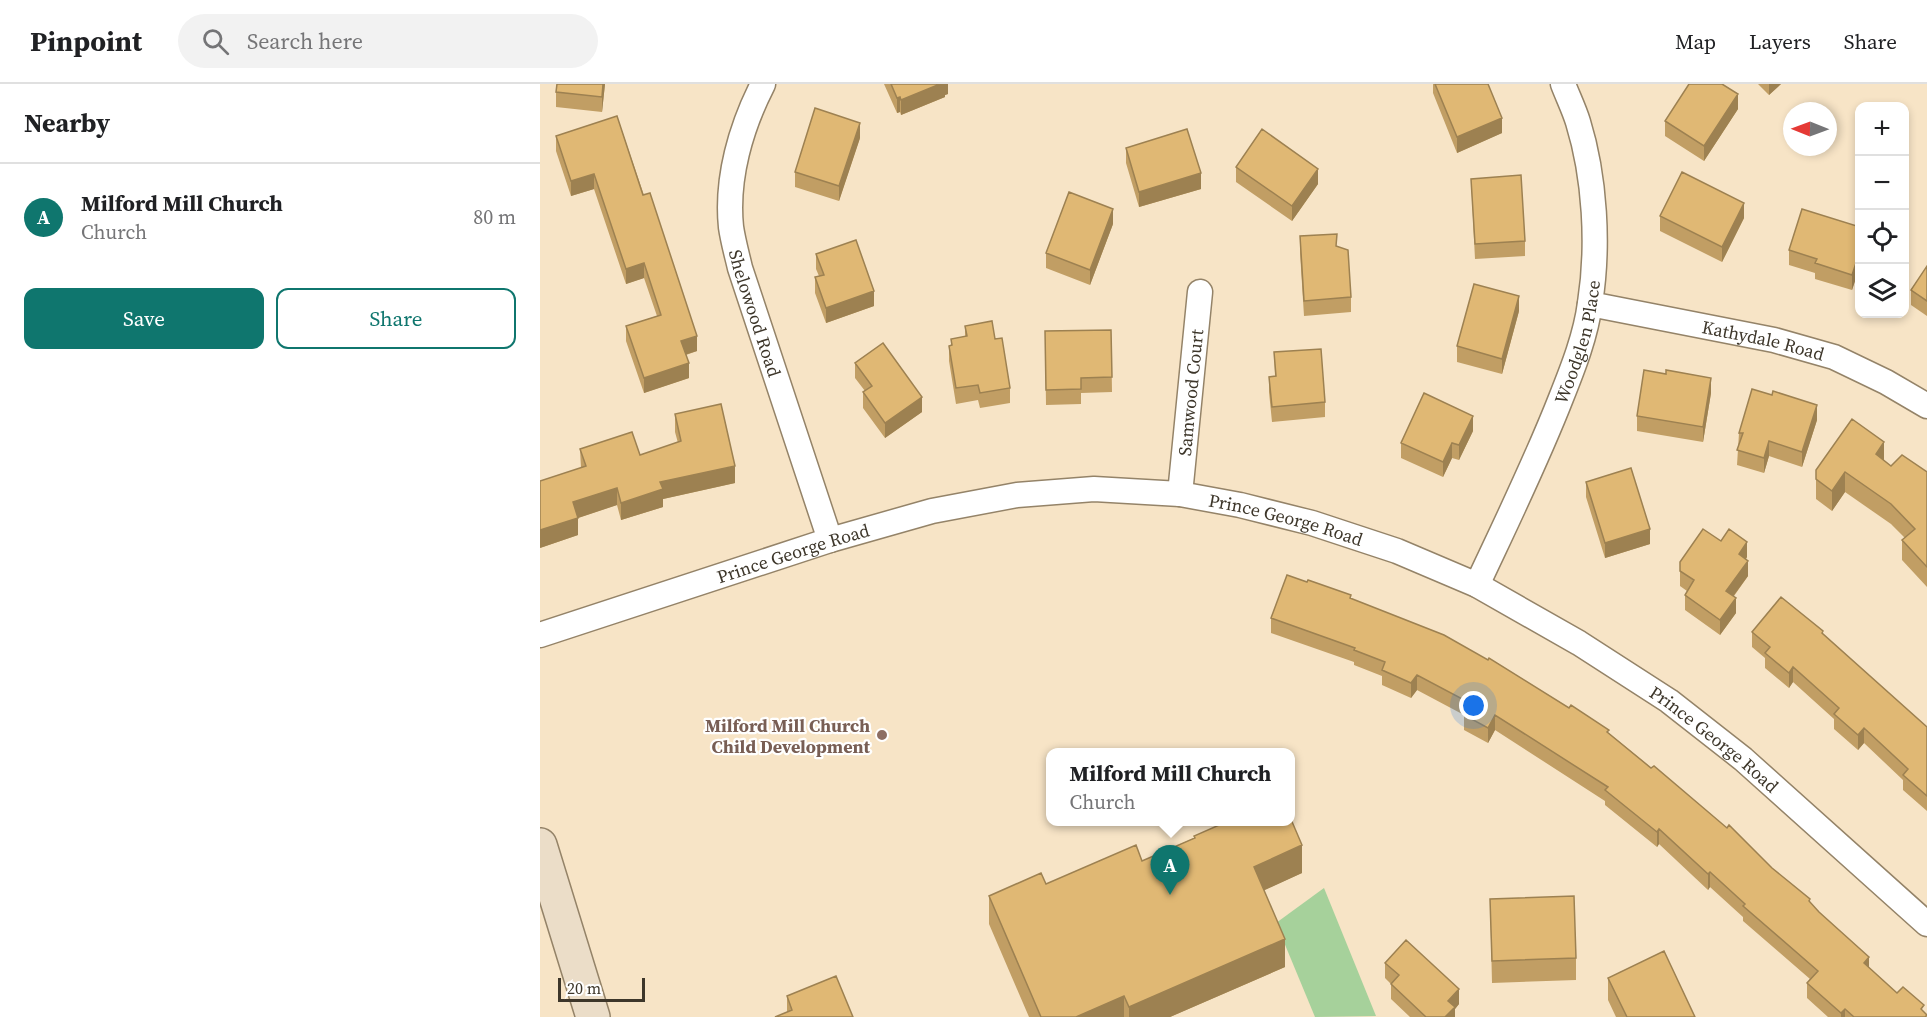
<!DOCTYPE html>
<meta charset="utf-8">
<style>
:root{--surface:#fff;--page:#f2f2f2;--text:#202124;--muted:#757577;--line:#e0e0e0;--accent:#0f766e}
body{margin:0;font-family:"Source Serif 4",serif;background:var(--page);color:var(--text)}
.controls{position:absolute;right:18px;top:18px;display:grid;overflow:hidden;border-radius:12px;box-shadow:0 3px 9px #0003}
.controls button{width:54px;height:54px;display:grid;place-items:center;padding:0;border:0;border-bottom:2px solid var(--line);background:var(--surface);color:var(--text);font:30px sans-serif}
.compass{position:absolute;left:1243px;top:18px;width:54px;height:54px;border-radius:50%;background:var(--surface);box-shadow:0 3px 9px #0003;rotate:271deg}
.scale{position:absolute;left:18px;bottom:15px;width:87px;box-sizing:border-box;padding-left:6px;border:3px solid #3d362a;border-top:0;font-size:16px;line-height:21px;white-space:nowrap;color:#3d362a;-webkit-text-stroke:4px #fff;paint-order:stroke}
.you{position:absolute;left:934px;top:622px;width:21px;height:21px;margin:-15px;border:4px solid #fff;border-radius:50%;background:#1a73e8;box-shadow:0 0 0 9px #1a73e833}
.badge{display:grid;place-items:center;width:39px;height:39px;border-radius:50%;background:var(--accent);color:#fff;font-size:20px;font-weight:700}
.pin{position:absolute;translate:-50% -50px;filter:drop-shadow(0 2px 3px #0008)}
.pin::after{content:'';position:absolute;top:32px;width:21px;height:18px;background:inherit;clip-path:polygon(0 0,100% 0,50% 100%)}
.popup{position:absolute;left:506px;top:664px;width:249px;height:78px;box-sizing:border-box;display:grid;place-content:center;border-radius:12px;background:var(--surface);filter:drop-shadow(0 2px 4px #0005);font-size:20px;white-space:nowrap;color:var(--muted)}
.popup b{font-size:22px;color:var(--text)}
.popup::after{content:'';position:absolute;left:50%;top:100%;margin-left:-12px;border:12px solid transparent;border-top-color:var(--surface)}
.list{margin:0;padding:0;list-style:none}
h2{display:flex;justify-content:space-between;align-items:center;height:78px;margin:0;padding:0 24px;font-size:26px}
h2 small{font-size:20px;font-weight:400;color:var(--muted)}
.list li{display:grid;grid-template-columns:39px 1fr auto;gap:18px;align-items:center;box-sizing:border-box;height:108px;padding:0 24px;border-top:2px solid var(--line)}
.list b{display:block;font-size:22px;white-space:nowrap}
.list p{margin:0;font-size:20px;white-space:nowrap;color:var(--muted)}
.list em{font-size:20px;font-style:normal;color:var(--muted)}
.actions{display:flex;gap:12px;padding:18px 24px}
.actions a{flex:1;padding:14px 0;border:2px solid var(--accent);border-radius:12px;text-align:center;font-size:21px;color:var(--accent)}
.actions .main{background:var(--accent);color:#fff}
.icon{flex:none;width:33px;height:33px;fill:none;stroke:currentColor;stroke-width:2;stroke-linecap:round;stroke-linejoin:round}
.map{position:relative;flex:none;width:1387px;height:933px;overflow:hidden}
header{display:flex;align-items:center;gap:36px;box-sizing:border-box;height:84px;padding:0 30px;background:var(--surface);border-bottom:2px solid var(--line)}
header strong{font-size:28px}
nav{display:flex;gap:33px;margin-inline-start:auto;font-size:21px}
.search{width:420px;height:54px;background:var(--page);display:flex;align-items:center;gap:15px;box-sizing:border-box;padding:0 21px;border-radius:33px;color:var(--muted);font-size:22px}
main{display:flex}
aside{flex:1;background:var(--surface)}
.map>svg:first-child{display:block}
.green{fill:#a6d19b}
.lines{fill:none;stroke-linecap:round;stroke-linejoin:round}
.minor-casing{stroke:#948368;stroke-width:27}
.secondary-casing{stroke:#948368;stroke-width:36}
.minor{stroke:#fff;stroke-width:24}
.secondary{stroke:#ebddc8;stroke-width:33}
.wall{fill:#c19e64}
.shaded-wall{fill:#9d8151}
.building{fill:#e0b874;stroke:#9d8151;stroke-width:1.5}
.education-dot{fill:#8d6e63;stroke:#fff;stroke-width:2}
.labels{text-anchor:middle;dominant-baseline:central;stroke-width:4.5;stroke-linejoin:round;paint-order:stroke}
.street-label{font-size:18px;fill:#3d362a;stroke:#fff}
.education-label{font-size:18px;font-weight:bold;fill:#785e54;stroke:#fff;text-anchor:end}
</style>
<header>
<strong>Pinpoint</strong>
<div class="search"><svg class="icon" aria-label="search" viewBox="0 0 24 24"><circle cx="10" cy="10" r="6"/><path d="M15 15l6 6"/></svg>Search here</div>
<nav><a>Map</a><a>Layers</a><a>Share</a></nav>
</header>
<main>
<aside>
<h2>Nearby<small></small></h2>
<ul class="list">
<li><span class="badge">A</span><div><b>Milford Mill Church</b><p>Church</p></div><em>80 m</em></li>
</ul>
<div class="actions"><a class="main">Save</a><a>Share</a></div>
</aside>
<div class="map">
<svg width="1387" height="933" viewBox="0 0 1387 933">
<rect width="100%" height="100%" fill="#f7e4c6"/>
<path class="green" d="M784,804L836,932L775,933L736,839Z"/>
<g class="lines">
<g class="minor-casing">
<g id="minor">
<path id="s1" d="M223,0C201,43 186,94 191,143C193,157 197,171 200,184L290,456"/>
<path id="s2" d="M1050,220L1234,256L1294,273L1346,298L1387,322"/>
<path id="s3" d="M640,410L660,208"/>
<path id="s4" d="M937,501C966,439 996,378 1021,314C1033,284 1046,251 1050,219C1059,162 1055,93 1038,38C1034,25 1028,13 1023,0"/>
<path id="s5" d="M0,551L290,456L392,427L477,411L554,405L640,410L700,421L772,439L857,467L937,501L1039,559L1129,617L1203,675L1387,840"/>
</g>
</g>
<g class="secondary-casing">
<path id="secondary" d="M0,761L53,933"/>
</g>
<use href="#minor" class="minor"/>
<use href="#secondary" class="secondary"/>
</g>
<path class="wall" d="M65,0L62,28L16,23V8Z
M344,0H408V10L405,11V13L361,31L360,28L357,29Z
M893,0H948L962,49L917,69L893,9Z
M1218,0H1241L1229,11Z
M1198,25L1164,77L1125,52V37Z
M77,32L157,267L146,271L149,294L104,309L86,257V242L117,232L104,194L86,200L54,105L31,112L16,67V52Z
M320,54L299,117L255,103V88Z
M586,64L661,105L599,123L586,79Z
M696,83L778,100L752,137L696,98Z
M931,95L985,157V172L935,175Z
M1120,132L1204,134L1182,178L1120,147Z
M573,140L550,201L506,184V169Z
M1320,143V182L1312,206L1275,195V189L1249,181V166Z
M760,152L797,163L811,213V228L764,232L760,168Z
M276,170L334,222L286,239L275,209V193L279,192L276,185Z
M1387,182V232L1371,221V206Z
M979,227L962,290L917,278V262Z
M425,242L455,255L470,304V319L440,324L438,316L416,320L409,277V262L411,261V255L425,253Z
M571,246L572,308L541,309V320L506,321L505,247Z
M734,268L785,318V333L732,338L729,308V293L735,292Z
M315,279L382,328L345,354L323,324V308L325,307L315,294Z
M1171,309L1163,358L1097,347V332Z
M135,330L195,399L123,415V423L81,436L77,421L38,434V451L0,464L41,384L40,365L100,371L138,359L135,348Z
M1277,336L1262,383L1229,372L1224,389L1197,381L1199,349Z
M933,347L919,376L912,374L903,393L861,374V359Z
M1344,377L1351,382L1387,388V503L1362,476V456L1365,454L1351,440L1305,408L1292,427L1276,415V386Z
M1046,398L1110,460L1065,474L1046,413Z
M1181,457L1207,473L1206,475L1208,492L1194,512L1196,529L1180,551L1145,526V511L1147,507L1140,502V478Z
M767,498L811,515L1069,649L1232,784L1270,819L1329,884L1357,909L1384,928L1387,933H1288L1267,914V899L1270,895L1203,837V833L1170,803L1168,806L1119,760L1117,763L1065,721V717L955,646L948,659L924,646V631L877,606L871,614L842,601V592L814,581V578L731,549V534Z
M1212,548L1283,551L1387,643V727L1363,706V696L1324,659L1318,666L1294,645V635L1253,598L1249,604L1225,584V574L1212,563Z
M654,752L762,789L724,806L745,883L630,933H489L449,840V812L506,800L602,777L654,754Z
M950,815L1036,874V896L952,899Z
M845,879L919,920L915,925V933H870L851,915V900L845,894Z
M1068,894L1155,933H1076L1068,916Z
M247,912L313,933L247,928Z"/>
<path class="shaded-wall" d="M63,0H65L62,28V13Z
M400,0H408V10L405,11V13L361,31V16Z
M1229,0H1241L1229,11Z
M1198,10V25L1164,77V62Z
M360,13V28L357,29V14Z
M962,34V49L917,69V53Z
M320,39V54L299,117V102Z
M778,85V100L752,137V122Z
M661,89V105L599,123V108Z
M54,90V105L31,112V97Z
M1204,119V134L1182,178V163Z
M573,125V140L550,201V186Z
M1320,167V182L1312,206V191Z
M104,179V194L86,200V185Z
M334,207V222L286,239V224Z
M979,212V227L962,290V275Z
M157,252V267L141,272V257Z
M149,279V294L104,309V294Z
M1171,294V309L1163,358V343Z
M382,313V328L345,354V339Z
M1277,321V336L1262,383V368Z
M933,332V347L919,376V361Z
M1229,357V372L1224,389V374Z
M1344,358V378L1336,370Z
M912,359V374L903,393V378Z
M195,382V399L123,415V423L81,436V419L120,398Z
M1305,388V408L1292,427V407Z
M77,404V421L38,434V451L0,464V446L33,418Z
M1110,445V460L1065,474V459Z
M1207,458V473L1199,485V470Z
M1208,477V492L1186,522V507Z
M1196,514V529L1180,551V536Z
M1253,583V598L1249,604V589Z
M877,591V606L871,614V599Z
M955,631V646L948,659V644Z
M1324,644V659L1318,666V651Z
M1119,745V760L1117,763V748Z
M762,761V789L714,811V783Z
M1170,788V803L1168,806V790Z
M745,855V883L630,933H589V923Z
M1329,873V888L1324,879Z
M919,905V920L915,925V933H905L908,917Z
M584,912V933H536Z
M1305,925V933H1301V929Z"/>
<path class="building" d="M17,0H63L62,13L16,8Z
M351,0H400L361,16L360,13L357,14Z
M895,0H948L962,34L917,53Z
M1149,0H1182L1198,10L1164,62L1125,37Z
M275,24L320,39L299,102L255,88Z
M77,32L103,111L110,109L157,252L141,257L149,279L104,294L86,242L121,231L104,179L86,185L54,90L31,97L16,52Z
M647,45L661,89L599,108L586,64Z
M722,45L778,85L752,122L696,83Z
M1142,88L1204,119L1182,163L1120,132Z
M981,91L985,157L935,160L931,95Z
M529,108L573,125L550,186L506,169Z
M1262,125L1320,143V167L1312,191L1275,179L1277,175L1249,166Z
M797,150L796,162L808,166L811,213L764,217L760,152Z
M316,156L334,207L286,224L275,193L284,191L276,170Z
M1387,182V217L1371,206Z
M934,200L979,212L962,275L917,262Z
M452,237L455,255L462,254L470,304L440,309L438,301L416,304L409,262L412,261L411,255L427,252L425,242Z
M571,246L572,293L541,294V305L506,306L505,247Z
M343,259L382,313L345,339L323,308L332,302L315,279Z
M781,265L785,318L732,323L729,293L736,292L734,268Z
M1104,286L1126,290V286L1171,294L1163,343L1097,332Z
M1212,305L1232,311L1233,307L1277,321L1262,368L1229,357L1224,374L1197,366L1203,349H1199Z
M884,309L933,332L919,361L912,359L903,378L861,359Z
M181,320L195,382L120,398L123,405L81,419L77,404L33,418L38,434L0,446V397L46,382L40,365L92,348L100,371L141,357L135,330Z
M1312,335L1344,358L1336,370L1351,382L1362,371L1387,388V483L1362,456L1375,445L1351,420L1305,388L1292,407L1276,395V386Z
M1091,384L1110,445L1065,459L1046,398Z
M1163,445L1181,457L1189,445L1207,458L1199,470L1208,477L1186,507L1196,514L1180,536L1145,511L1154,496L1140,487V478Z
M747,491L767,498L768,496L811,511L810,514L904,551L948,576L949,574L1029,624L1031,621L1069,646L1067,648L1111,684L1114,682L1187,744L1189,741L1232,784L1270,815L1269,817L1279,828L1329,873L1324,879L1357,909L1363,903L1384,921L1381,925L1387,931L1385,933H1314L1305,925L1301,929L1267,899L1278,887L1203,822L1205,820L1170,788L1168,790L1119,745L1117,748L1065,706L1068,703L955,631L948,644L924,631L930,619L877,591L871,599L842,586L845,578L814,566L815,564L731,534Z
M1241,513L1283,547L1282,549L1387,643V712L1363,691L1368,685L1324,644L1318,651L1294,630L1299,624L1253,583L1249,589L1225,569L1230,563L1212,548Z
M721,665L722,669H712Z
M750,733L762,761L714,783L745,855L589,923L584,912L536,933H501L449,812L501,789L506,800L596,761L602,777L655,754L654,752L686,738H750Z
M1034,812L1036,874L952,877L950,815Z
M866,856L919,905L908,917L915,923L905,933H886L851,900L859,891L845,879Z
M1124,867L1155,933H1087L1068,894Z
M296,892L313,933H235L252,926L247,912Z"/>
<circle class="education-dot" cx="342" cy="651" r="6"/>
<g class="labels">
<g class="street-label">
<text stroke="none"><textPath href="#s1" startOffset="238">Shelowood Road</textPath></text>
<text stroke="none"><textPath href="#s4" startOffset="264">Woodglen Place</textPath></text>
<text stroke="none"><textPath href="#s2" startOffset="177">Kathydale Road</textPath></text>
<text stroke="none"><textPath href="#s3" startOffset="102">Samwood Court</textPath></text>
<text stroke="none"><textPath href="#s5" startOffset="770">Prince George Road</textPath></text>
<text stroke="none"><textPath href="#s5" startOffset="266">Prince George Road</textPath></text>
<text stroke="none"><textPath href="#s5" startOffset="1256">Prince George Road</textPath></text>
</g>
<g class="education-label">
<text x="330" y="641">Milford Mill Church<tspan x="330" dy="21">Child Development</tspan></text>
</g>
</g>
</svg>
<div class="controls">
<button>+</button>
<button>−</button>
<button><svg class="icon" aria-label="locate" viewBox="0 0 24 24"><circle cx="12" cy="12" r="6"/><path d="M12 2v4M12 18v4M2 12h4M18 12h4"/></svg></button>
<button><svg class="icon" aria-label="layers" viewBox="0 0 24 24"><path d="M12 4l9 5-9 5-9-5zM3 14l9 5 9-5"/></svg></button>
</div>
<svg class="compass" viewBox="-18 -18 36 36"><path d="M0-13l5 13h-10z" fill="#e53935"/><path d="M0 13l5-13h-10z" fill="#757577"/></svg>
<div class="scale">20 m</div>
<div class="you"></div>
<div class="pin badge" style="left:630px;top:811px">A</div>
<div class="popup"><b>Milford Mill Church</b>Church</div>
</div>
</main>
